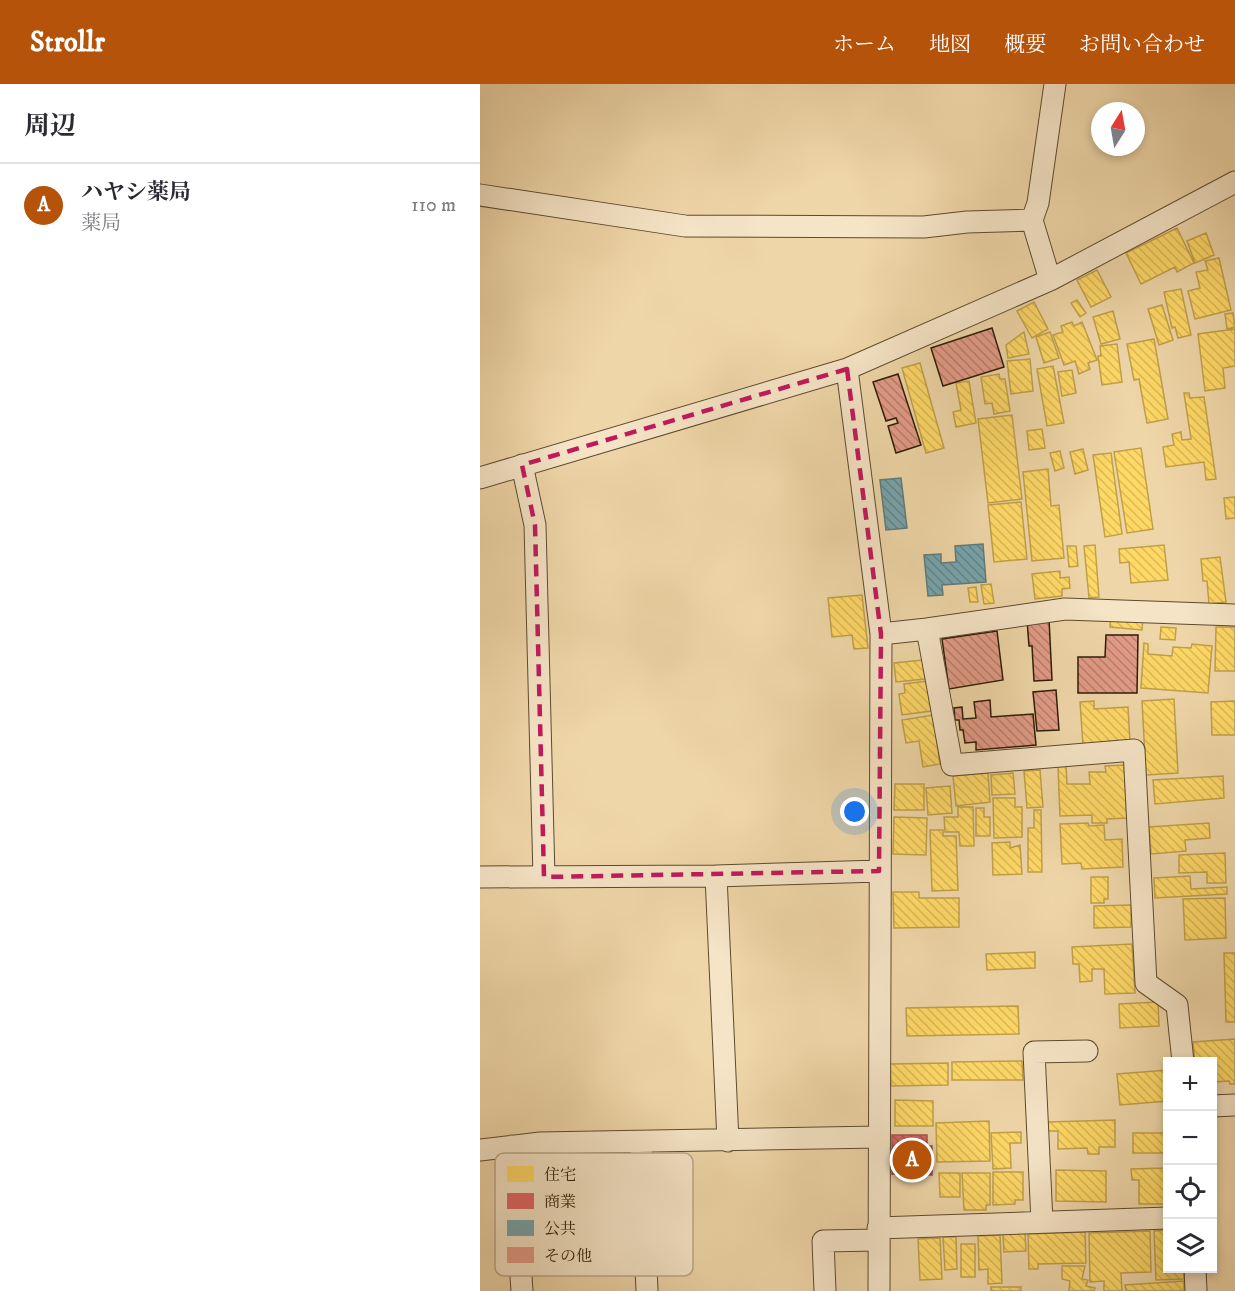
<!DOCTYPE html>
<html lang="ja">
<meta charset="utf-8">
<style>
:root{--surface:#fff;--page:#f2f2f3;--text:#2b2b33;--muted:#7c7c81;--line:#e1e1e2;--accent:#b45309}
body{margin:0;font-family:"IM FELL DW Pica","Noto Serif JP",serif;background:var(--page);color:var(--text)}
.controls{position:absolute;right:18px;bottom:18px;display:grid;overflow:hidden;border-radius:0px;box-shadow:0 3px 9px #0003}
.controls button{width:54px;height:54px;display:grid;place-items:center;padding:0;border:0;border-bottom:2px solid var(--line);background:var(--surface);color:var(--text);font:30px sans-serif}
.compass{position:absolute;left:611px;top:18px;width:54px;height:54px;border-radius:50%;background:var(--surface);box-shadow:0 3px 9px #0003;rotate:11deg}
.you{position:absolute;left:375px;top:728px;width:21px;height:21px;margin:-15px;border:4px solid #fff;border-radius:50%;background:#1a73e8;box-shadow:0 0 0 9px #1a73e833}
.badge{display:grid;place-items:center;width:39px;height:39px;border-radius:50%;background:var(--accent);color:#fff;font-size:20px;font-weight:700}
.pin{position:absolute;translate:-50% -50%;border:3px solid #fff;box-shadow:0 2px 6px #0006}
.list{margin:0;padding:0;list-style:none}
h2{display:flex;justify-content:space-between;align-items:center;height:78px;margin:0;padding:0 24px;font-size:26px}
h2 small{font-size:20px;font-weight:400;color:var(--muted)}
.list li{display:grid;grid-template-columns:39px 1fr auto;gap:18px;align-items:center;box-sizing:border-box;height:84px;padding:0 24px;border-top:2px solid var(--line)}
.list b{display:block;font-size:22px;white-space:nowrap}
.list p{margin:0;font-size:20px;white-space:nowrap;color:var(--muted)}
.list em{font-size:20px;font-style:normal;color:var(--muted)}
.icon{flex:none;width:33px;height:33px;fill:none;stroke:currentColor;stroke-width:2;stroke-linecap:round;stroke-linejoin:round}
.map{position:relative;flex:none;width:755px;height:1207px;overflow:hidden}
header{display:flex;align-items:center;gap:36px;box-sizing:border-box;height:84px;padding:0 30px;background:var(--accent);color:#fff}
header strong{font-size:28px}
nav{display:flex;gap:33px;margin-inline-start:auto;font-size:21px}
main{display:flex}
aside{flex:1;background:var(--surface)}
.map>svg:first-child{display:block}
.homes{fill:url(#homes-back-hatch);stroke:#c0a049;stroke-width:1.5}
.shops{fill:url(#shops-back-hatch);stroke:#aa5049;stroke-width:1.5}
.public{fill:url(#public-back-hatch);stroke:#607c7c;stroke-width:1.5}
.building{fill:url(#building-back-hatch);stroke:#2c1b04;stroke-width:1.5}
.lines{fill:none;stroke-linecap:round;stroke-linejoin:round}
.minor-casing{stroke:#5d4a2d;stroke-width:23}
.minor{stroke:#f5e4c6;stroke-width:21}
.marked{fill:none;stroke:#c2185b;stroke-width:4.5;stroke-dasharray:12 8;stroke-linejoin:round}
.key{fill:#f5e4c6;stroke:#b9a88c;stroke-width:1.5}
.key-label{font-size:16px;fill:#2c1b04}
</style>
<header>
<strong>Strollr</strong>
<nav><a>ホーム</a><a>地図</a><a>概要</a><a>お問い合わせ</a></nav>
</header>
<main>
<aside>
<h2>周辺<small></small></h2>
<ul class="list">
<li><span class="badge">A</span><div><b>ハヤシ薬局</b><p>薬局</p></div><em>110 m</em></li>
</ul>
</aside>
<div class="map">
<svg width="755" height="1207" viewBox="0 0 755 1207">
<defs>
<pattern id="homes-back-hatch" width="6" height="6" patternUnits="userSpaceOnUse" patternTransform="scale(1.5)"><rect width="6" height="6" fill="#ffd966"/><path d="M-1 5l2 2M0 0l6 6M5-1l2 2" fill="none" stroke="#dbba57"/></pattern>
<pattern id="shops-back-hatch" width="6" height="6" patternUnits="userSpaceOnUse" patternTransform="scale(1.5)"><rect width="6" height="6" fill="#e06666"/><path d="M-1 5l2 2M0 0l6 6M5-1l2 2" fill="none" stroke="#b65352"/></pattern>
<pattern id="public-back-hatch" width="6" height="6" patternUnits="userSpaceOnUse" patternTransform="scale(1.5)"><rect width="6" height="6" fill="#76a5af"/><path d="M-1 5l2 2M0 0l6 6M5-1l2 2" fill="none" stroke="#61868c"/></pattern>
<pattern id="building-back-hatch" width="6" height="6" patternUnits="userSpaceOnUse" patternTransform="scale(1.5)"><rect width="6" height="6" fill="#e39b87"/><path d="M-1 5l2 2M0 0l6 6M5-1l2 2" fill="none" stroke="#b87e6c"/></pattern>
</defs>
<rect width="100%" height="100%" fill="#efd6a8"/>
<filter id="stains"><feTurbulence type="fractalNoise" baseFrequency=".00333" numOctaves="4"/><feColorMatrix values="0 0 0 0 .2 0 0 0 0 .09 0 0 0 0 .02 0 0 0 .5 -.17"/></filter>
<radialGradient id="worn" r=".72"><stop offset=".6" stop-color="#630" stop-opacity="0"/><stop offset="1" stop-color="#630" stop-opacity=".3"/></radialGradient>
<path class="homes" d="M697,144L714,179L697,188L695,183L661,200L646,169Z
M726,149L734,171L715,179L707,157Z
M739,174L751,226L715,235L708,207L720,204L716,188L728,186L725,177Z
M617,186L631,213L611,223L597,196Z
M701,205L711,251L698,254L695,243L692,244L684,208Z
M597,216L606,229L600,233L591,219Z
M554,218L568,245L552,254L537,227Z
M682,221L693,256L679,261L668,225Z
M633,227L640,255L621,260L613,233Z
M753,229L755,243L747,245L745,230Z
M592,238L594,242L602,238L617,276L608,279L610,285L599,290L595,277L584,281L573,251L583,248L581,242Z
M755,245V282L743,284L745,304L725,307L718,250Z
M544,248L549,270L528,274L526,261Z
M570,248L579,274L564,279L556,253Z
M674,255L688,335L667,339L659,295L654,296L647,260Z
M637,260L642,298L622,301L618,272H621L620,262Z
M550,275L553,307L531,310L527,277Z
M440,279L464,364L446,369L422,284Z
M573,282L584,339L567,342L557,285Z
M592,286L596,309L582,312L578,288Z
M519,290L520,295H525L530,327L514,330L512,319L505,320L501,293Z
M489,297L496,339L476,343L473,328L481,326L476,299Z
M704,309H709L710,314L724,313L736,395L726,396L724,378L686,383L683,363L694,361L692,350L701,348L702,356L711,355Z
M532,331L542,415L508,419L498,335Z
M562,345L565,364L549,366L547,347Z
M661,364L673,445L647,449L634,368Z
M603,365L608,386L595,390L590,368Z
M580,367L584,384L575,387L570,369Z
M631,369L642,450L625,453L613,371Z
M568,385L571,422L579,421L584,474L552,477L543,388Z
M755,413V434L746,435L744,414Z
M541,418L547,475L514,478L508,421Z
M615,461L619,513L609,514L604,462Z
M684,461L688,496L651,499L649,478L640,479L639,465Z
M587,462H596L598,482L589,483Z
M740,473L746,518L729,520L727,497H723L721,475Z
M580,487V494L589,493L590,504L582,505V512L555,515L552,490Z
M511,500L514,519L504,520L501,501Z
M496,503L498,518H490L488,504Z
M382,511L388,564L374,565L372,551L352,553L348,514Z
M631,531L663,534L662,546L630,543Z
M681,543L696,544L695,556L680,555Z
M736,543H755V587H735Z
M664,559L668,560V570L692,572L693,563L711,564L712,560L732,562L728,609L661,604Z
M443,576L445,595L416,598L414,579Z
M447,597L451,627L422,631L419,610L425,609L424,600Z
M694,615L698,689L666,691L662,617Z
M614,617V625L648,623L650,658L603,661L600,618Z
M755,617V651H732L731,618Z
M453,631L460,680L443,683L439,657L426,659L422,636Z
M644,681L647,734L627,735V739H612V731L580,732L578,683L586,682L587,700H610L609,688H626L625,682Z
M560,686L563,723L547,724L544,687Z
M508,689L510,718L476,722L473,692Z
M533,689L535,710L512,711L511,691Z
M743,692L744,714L675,720L673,696Z
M415,700H444V726H414Z
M470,702L472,729L448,731L446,704Z
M513,714H535V723H542V753L514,754Z
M478,723H493L494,762H480L479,748H465L464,733H478Z
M496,724H504V733H510V752H496Z
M554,726H561L562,788H548V744H554Z
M414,733L447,734L446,771L413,770Z
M608,739L609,742L624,741L625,756L642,755L643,783L602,785L601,779L582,780L580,740Z
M729,739L730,754L705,756L706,767L671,770L669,743Z
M450,746H463V752H476L478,806L452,807Z
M530,758V764L540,761L542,790L513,791L512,759Z
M745,769L746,799H727V788L699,789V771Z
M710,792L711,805L747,803V810L675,814L674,794Z
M611,793H628V815H624V819H611Z
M413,808H439V814H479V843L414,844Z
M745,814L746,854L705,856L703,815Z
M651,821V843L614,844V822Z
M652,860L655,909L625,910L624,885H612V897L600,898L599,880H593L592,863Z
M555,868V884L507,886L506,870Z
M744,869H755V938H746Z
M678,918L679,942L640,944L639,920Z
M538,922L539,950L427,952L426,924Z
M755,955V1000H750L749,997L732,998V978H715L713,958Z
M542,977L543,996H472V978Z
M468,979V1001L411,1002L410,980Z
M688,986V1017L640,1021L637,990Z
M415,1016L453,1017V1042H415Z
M635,1036V1063H619V1070H608L607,1064L578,1065V1047H568V1038Z
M509,1037L510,1077L457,1078L456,1039Z
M541,1048V1059H530L531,1084L513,1085L511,1049Z
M653,1049H688V1069H653Z
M688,1076V1120H659V1096H652L651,1085L685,1084V1077Z
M576,1086L626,1087V1118L576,1117Z
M513,1088H543V1116H535V1120L513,1121Z
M459,1089H480V1113H460Z
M482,1089H510V1121H506V1126H484Z
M688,1146V1184H704V1195L676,1196L674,1147Z
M670,1147L671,1188L641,1189L642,1207H624V1197L610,1198L609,1149Z
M605,1148L606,1179L558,1180V1185H549L548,1150Z
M545,1149L546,1167L524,1168L523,1150Z
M520,1151L522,1199L508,1200V1185L499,1186L498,1152Z
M463,1153H476L477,1185L465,1186Z
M460,1154L462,1195L440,1196L438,1155Z
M481,1160H495V1193H481Z
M582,1182H605L602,1195L608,1196L606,1202L615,1204L614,1207H589L590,1197L582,1195Z
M704,1197V1207H646L645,1201Z
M511,1203H541V1207H511Z"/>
<path class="shops" d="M412,1051H447V1062H452V1091L412,1090Z"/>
<path class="public" d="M421,394L427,444L406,446L400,396Z
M503,460L506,498L462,501L463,511L448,512L444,471L461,470V479L476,478L475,462Z"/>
<path class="building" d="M512,244L524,283L463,302L451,264Z
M418,290L441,361L416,369L408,342L418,339L416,334L406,337L393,298Z
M569,535L572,596L554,597L552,562H549L547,536Z
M517,547L523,596L469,605L462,555Z
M626,551H658L657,609H598V573H625Z
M576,606L579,646L557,647L553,608Z
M510,616L511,633L553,630L556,661L496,666V658L485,659L483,646H480L479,636H475L474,624L482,623L483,635L496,634L494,618Z"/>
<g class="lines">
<g class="minor-casing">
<path id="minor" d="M0,111L205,142L444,143L487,138L552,136
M570,196L552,136L558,119L575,0
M367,285L401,550L399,1207
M42,381L55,441L64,793
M0,394L367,285L570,196L755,98
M447,545L472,681L654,666L666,899L697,921L703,978
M401,550L447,545L585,525L755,531
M236,792L248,1057
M0,793L236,792L399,787
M732,1022L755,1021
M161,1058L167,1207
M32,1062L42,1207
M0,1066L60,1059L399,1053
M562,1138L554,968L607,967
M398,1144L688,1134
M715,1184L716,1207
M345,1207L343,1157L398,1156"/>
</g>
<use href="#minor" class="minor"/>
</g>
<path class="marked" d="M367,285L401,550L399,787L64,793L55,441L42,381Z"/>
<rect x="15" y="1069" width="198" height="123" rx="9" class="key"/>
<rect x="27" y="1082" width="27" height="16" fill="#ffd966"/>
<rect x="27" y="1109" width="27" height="16" fill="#e06666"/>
<rect x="27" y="1136" width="27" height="16" fill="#76a5af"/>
<rect x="27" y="1163" width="27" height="16" fill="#e39b87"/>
<g class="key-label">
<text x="64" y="1096">住宅</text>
<text x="64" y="1123">商業</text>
<text x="64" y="1150">公共</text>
<text x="64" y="1177">その他</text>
</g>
<rect width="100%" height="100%" filter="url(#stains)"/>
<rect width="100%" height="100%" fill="url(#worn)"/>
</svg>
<div class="controls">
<button>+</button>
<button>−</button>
<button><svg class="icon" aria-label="locate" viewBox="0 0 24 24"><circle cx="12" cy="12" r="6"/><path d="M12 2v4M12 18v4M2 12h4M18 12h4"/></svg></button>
<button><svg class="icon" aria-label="layers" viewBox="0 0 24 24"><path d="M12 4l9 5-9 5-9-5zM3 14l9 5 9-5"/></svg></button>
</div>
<svg class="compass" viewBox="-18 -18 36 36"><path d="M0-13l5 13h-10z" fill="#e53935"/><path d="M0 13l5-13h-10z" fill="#7c7c81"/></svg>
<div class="you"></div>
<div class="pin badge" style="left:432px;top:1076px">A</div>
</div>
</main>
